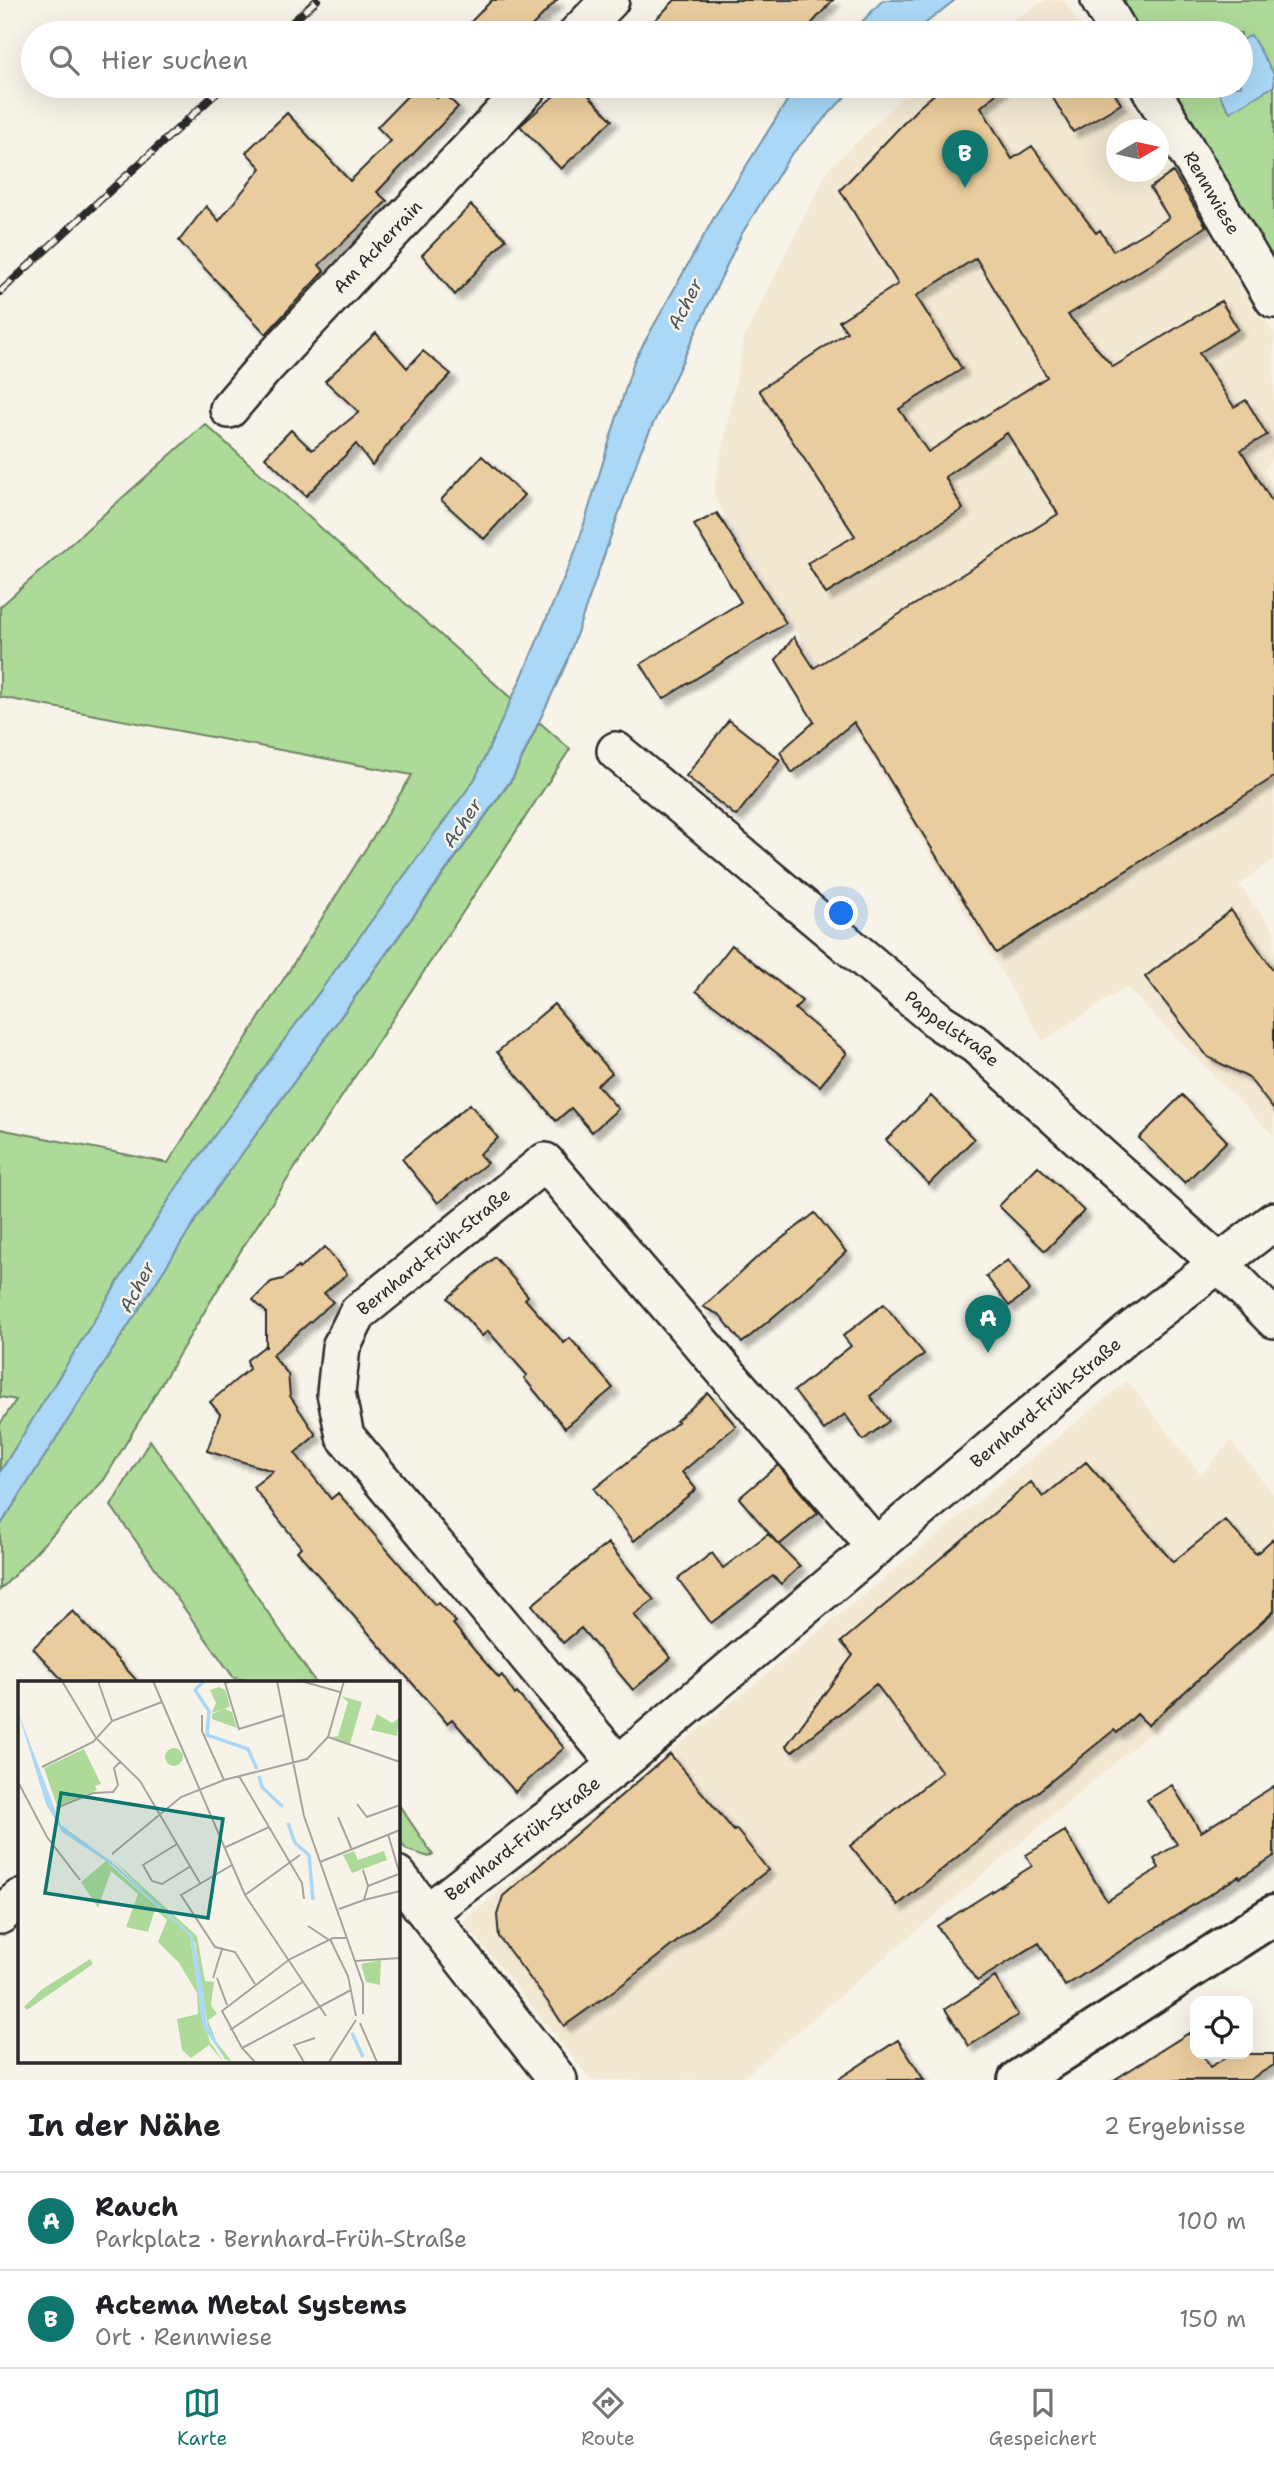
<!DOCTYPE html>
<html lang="de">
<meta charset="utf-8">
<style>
:root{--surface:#fff;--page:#f2f2f2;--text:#202124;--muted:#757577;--line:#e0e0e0;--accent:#0f766e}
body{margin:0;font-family:"Shantell Sans",sans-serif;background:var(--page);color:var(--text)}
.controls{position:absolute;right:21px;bottom:21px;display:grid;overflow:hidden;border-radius:14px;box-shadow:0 7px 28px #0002}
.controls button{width:63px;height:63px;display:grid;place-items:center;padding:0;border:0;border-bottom:2px solid var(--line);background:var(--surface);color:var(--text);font:35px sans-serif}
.compass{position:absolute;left:1106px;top:119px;width:63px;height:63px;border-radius:50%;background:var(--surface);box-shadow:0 7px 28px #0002;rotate:81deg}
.you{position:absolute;left:842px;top:914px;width:24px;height:24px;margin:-18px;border:5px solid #fff;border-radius:50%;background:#1a73e8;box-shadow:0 0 0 10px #1a73e833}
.badge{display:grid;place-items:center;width:46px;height:46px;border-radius:50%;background:var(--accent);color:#fff;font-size:23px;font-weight:700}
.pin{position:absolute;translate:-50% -58px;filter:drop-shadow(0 2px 4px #0008)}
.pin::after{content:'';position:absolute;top:37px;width:24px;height:21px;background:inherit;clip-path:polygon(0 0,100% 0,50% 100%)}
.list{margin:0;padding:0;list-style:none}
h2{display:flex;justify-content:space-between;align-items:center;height:91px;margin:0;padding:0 28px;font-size:30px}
h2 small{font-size:23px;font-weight:400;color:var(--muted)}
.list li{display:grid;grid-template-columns:46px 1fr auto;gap:21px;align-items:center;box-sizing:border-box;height:98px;padding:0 28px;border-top:2px solid var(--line)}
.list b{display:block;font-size:26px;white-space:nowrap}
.list p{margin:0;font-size:23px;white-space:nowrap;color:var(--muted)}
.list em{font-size:23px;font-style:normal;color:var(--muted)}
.icon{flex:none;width:38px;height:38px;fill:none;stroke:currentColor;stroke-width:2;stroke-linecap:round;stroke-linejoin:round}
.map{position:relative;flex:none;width:1274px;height:2080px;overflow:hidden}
.search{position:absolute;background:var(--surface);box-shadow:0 7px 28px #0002;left:21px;right:21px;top:21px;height:77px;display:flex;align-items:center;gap:18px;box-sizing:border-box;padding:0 24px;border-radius:38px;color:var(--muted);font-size:26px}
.sheet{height:287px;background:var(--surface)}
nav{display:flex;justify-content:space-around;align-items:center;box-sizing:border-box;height:98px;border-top:2px solid var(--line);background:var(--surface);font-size:19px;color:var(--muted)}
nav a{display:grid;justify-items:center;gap:4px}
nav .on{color:var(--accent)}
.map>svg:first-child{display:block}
.built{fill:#f3e8d2}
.green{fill:#aeda99;stroke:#6c8262;stroke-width:2}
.water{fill:#aad8f6;stroke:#7793a5;stroke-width:2}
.building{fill:#eacd9e;stroke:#2b2b2b;stroke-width:2;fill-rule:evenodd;filter:url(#shadow)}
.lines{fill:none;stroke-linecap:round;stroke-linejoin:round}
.minor-casing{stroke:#2b2b2b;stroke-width:42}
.tertiary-casing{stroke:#2b2b2b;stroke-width:44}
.minor{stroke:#f7f3e8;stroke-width:37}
.tertiary{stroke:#f7f3e8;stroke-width:38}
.rail-casing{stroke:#2b2b2b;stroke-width:8}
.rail{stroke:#f7f3e8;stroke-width:5;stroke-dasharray:16;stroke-linecap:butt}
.labels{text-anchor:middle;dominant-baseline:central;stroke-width:5;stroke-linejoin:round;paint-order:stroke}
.street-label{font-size:18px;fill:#2b2b2b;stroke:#f7f3e8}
.water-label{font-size:19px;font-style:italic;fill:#4b565e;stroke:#f7f3e8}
.inset-river{fill:none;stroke:#aad8f6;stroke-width:3.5}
.inset-road{fill:none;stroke:#a5a39c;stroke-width:2}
.view{fill:#0f766e;fill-opacity:0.15;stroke:#0f766e;stroke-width:3.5}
.inset-edge{fill:none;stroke:#2b2b2b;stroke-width:3.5}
</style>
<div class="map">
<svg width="1274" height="2080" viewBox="0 0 1274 2080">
<defs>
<filter id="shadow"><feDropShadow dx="6" dy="6" stdDeviation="2" flood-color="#0004"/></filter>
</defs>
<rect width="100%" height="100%" fill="#f7f3e8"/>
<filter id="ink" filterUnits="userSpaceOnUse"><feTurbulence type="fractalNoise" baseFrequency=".0143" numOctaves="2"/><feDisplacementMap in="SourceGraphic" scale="14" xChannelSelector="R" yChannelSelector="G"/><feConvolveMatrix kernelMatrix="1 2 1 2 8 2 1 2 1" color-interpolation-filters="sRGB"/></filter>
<g filter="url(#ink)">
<path class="built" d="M1046,0H1064L1085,33H991Z
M914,86H1118L1146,129L1116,130V172H1158L1159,150L1274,333V455L1264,471L1274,487V859L1239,885L1274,931V1136L1126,987L1043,1041L713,495L745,335L828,170Z
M1127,1381L1201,1475L1231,1441L1274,1495V1628L740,2080H591L463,1921Z"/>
<path class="green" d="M1117,0H1274V265L1168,86H1241V33H1137Z
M205,424L512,699L475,779L177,1187L0,1472V1424L16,1400L0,1397V1129L168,1163L412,775L0,697V607Z
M539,722L570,749L243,1247L104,1480L0,1590V1526L208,1201L513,778Z
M150,1440L316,1683H263L234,1678L111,1506Z
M397,1802L433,1855L429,1857L407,1850L397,1839Z"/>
<path class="water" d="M883,0H955L913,33H851Z
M1251,35L1274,74V86L1230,112L1214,86H1241V41Z
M799,86H855L790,156L741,235L641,450L566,664L513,777L208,1201L0,1526V1472L177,1187L475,779L523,674L577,547L634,361L716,214L792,93Z"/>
<path class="building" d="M492,0H557L525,33H460Z
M675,0H833L803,33H642Z
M417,86H425L437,98L443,92L458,107L377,192L387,201L319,265L324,271L266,334L179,241L206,206L219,221L261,168L246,152L287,113L350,181L391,141L377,127Z
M565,86H580L612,120L561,169L520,126Z
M944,86H1005L981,107L1012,159L1032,146L1096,233L1100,230L1113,251L1169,218L1150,188L1173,172L1206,226L1156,261L1068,315L1113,367L1221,301L1238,329L1199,353L1234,407L1246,400L1267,435L1241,450L1274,505V777L996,953L854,722L792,773L780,752L814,722L776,660L794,637L814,668L1058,514L1007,433L945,477L963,509L826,594L807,563L855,536L759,390L847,332L839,321L898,284L840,190L919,107ZM976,258L1047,377L928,452L899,409L962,369L916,296Z
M1046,86H1110L1121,104L1073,132Z
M471,205L506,239L455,295L422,255Z
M376,333L407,368L423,351L451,374L400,427L401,428L372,465L356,444L306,496L265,457L291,430L312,450L359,412L325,381Z
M482,456L524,495L484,539L441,500Z
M717,513L786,623L663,699L641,664L741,602L694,525Z
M729,720L780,760L736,816L686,776Z
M1231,910L1274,971V1110L1249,1078L1208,1057L1145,977Z
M732,945L802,1001L795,1009L847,1053L820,1086L696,991Z
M554,1004L612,1073L597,1085L618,1109L592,1132L571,1108L556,1121L497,1052Z
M1182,1095L1227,1141L1185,1183L1139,1138Z
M931,1096L974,1139L929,1184L886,1140Z
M470,1104L498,1138L479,1154L487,1163L438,1203L402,1159Z
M1038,1166L1084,1211L1045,1251L999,1206Z
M815,1213L846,1252L803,1292L742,1343L720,1315L703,1307L754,1260Z
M325,1247L347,1274L324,1293L333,1302L272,1355L288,1374L290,1396L316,1435L295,1453L331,1499L338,1493L435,1605L438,1603L456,1622L453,1624L475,1651L499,1678L502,1675L515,1695L517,1693L564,1748L515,1792L452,1719L447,1723L297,1551L301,1547L253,1487L273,1471L207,1451L220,1414L210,1402L249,1369L247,1360L265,1346L266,1348V1312L253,1300L271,1282L283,1279L298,1267L299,1269Z
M495,1257L528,1296L525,1299L564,1343L570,1338L613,1388L565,1428L524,1378L527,1375L488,1331L482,1336L448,1298Z
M1008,1260L1030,1290L1009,1306L986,1276Z
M884,1304L924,1354L870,1396L889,1421L863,1440L845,1414L824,1430L794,1391L851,1346L843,1336Z
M708,1393L736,1426L682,1472L696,1489L634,1541L594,1489L678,1422L676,1421Z
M1086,1462L1173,1562L1225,1520L1256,1554L1274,1538V1611L1148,1725L1137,1714L1117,1733L1114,1730L898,1905L850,1846L942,1772L876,1684L792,1752L786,1746L853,1655L841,1642L1031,1482L1043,1497Z
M778,1465L818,1513L779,1545L739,1498Z
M768,1534L800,1566L781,1584L773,1576L711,1623L678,1579L712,1553L723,1568Z
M608,1543L654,1600L634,1615L671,1658L633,1690L581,1628L563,1643L532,1605Z
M73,1611L139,1683H65L33,1648Z
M670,1754L734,1831L736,1829L768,1870L623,1984L564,2026L550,2005L499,1937L497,1915L503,1896Z
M1172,1785L1201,1832L1274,1786V1856L1240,1878L1239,1876L1065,1986L1039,1943L977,1981L937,1926L1032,1866L1026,1855L1065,1831L1107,1901L1159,1868L1154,1859L1177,1844L1147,1800Z
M995,1977L1018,2015L969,2046L945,2009Z
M1189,2033L1195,2043V2054H1202L1210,2067L1232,2054H1274V2065L1249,2080H1114Z
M898,2040L924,2080H837Z"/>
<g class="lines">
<g class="minor-casing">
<g id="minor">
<path d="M1100,0L1119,33"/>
<path d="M578,33L610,0"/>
<path id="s1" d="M1149,86L1274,299"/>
<path id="s2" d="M229,409L264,368L529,86"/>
<path id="s3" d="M616,751L940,1022L976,1045L1220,1264L1274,1319"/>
<path id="s4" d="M618,1765L345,1436L336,1393L341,1347L358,1313L545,1162L876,1547"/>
<path d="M397,1875L558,2080"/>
<path id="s5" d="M427,1913L618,1765L1127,1334L1274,1221"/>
<path d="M0,1915L19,1899"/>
</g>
</g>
<g class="tertiary-casing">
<path id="tertiary" d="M1018,2080L1274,1915"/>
</g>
<use href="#minor" class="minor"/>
<use href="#tertiary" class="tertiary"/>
<g class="rail-casing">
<path id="rail" d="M280,33L317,0
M0,292L224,86"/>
</g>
<use href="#rail" class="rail"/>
</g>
</g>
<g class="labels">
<g class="street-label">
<text stroke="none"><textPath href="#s1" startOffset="124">Rennwiese</textPath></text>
<text stroke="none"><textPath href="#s2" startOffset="220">Am Acherrain</textPath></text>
<text stroke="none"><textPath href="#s3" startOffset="436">Pappelstraße</textPath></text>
<text stroke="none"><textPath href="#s4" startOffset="653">Bernhard-Früh-Straße</textPath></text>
<text stroke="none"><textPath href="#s5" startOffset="802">Bernhard-Früh-Straße</textPath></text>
<text stroke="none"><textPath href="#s5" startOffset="121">Bernhard-Früh-Straße</textPath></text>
</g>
<g class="water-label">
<text transform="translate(685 304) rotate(-63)">Acher</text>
<text transform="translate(462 823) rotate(-56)">Acher</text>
<text transform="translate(137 1287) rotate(-62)">Acher</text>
</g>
</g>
<g transform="translate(18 1681)">
<rect width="382" height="382" fill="#f7f3e8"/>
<path d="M201,6L207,9L212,25L207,28L214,31L219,47L194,38V33L206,28L194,32L198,22L192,9ZM323,15L344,21L332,63L313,56L320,55L330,21ZM359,33L374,42L381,37L379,55L353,49ZM147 76a9 9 0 1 1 18 0a9 9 0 1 1-18 0ZM66,68L83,103L77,105L79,109L39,125L26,87ZM336,170L340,179L366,170L369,179L334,192L325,174ZM93,177L179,255L187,300L196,301L193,324L199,333L190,339L198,360L214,381L207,378L191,352L177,262ZM88,180L172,255L183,331L192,361L206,381L191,364L173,377L164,369L159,338L180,333L179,312L161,282L140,261L149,239L137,228L130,251L108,246L120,213L93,190L80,227L63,201ZM72,278L75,283L9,329L6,326L23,309ZM363,279L362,304L348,301L343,283Z" fill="#aeda99"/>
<path d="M0,31L43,144L94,181L174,254L183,292L189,343L209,381L185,346L172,255L94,184L44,151L28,123Z" fill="#aad8f6"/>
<path class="inset-river" d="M186,0L177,9L191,30L189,54L230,68L239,88M241,95L244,106L265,126M270,142L277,162L291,174L295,219M334,352L345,376"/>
<path class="inset-road" d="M44,0L78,57L122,100L182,202M80,0L94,40M135,0L227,214L308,335M214,0L207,2L221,48L266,34M259,0L286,135L345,303V333M283,0L322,11M184,34V50L206,99M310,56L382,81M310,56L326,0M24,86L75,61L94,40L144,21M221,95L284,202L286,218M0,101L29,156L62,199M339,123L349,136L382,124M38,127L75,112L95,111L100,104L96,87L103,80M320,136L334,169M370,153L382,194M159,163L125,184L134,200L144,203L173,185M206,167L251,146M94,173L163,116L206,99L289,78L310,56M302,181L382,149M214,184L163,214L197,266L217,271L237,303M345,189L350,205L346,219L382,210M350,205L381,193M227,214L282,174M321,228L346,219M290,245L311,259M312,258L330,295L338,335M337,280L382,277M195,297L204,268M199,297L209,324M342,342L359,381M212,349L286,300M224,367L333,309M237,381L224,367L204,330L272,278L315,257H328M286,381L276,364L297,357M311,381L338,339"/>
<path class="view" d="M43,112L205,138L190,237L27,212Z"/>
<rect width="382" height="382" class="inset-edge"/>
</g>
</svg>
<div class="controls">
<button><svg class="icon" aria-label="locate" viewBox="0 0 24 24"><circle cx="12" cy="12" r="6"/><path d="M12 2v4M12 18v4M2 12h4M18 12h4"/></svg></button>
</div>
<svg class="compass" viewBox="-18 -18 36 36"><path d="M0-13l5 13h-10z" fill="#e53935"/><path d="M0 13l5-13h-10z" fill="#757577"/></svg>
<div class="you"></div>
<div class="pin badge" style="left:988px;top:1353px">A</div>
<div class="pin badge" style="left:965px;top:188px">B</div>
<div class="search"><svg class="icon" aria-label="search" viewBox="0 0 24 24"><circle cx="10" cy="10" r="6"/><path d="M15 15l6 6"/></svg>Hier suchen</div>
</div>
<section class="sheet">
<h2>In der Nähe<small>2 Ergebnisse</small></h2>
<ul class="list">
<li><span class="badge">A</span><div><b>Rauch</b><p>Parkplatz · Bernhard-Früh-Straße</p></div><em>100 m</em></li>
<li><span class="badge">B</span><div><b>Actema Metal Systems</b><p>Ort · Rennwiese</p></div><em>150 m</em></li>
</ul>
</section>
<nav>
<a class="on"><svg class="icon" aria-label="map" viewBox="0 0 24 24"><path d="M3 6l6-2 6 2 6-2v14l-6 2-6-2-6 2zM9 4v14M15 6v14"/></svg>Karte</a>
<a><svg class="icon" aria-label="directions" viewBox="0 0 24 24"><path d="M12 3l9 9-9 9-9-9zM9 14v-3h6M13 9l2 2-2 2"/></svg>Route</a>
<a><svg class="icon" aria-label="saved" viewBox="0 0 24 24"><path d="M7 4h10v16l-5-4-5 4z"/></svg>Gespeichert</a>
</nav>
